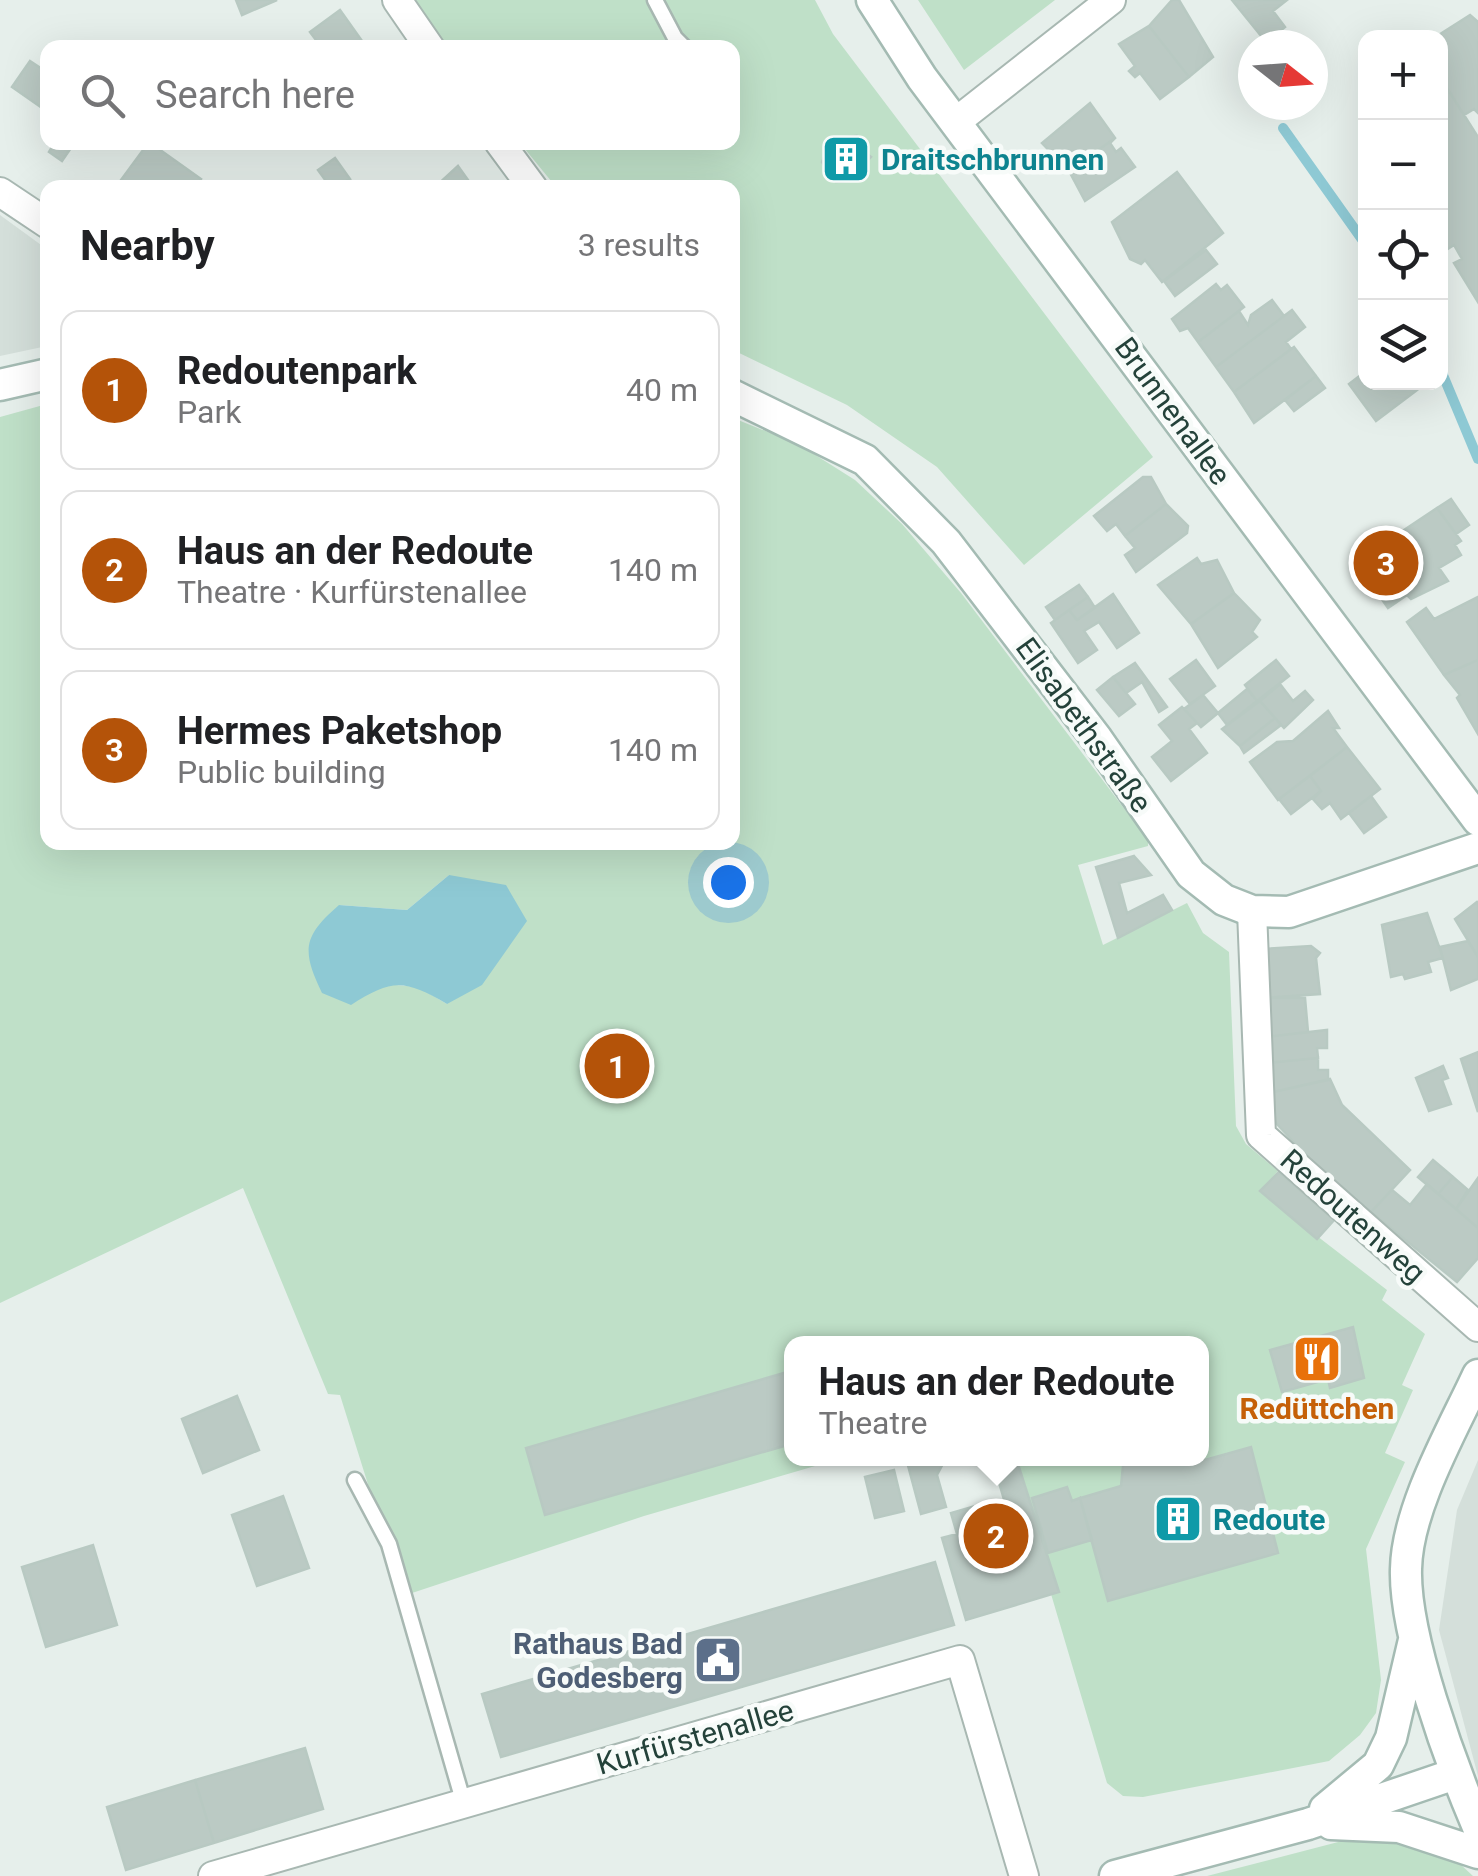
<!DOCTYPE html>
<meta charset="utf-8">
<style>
:root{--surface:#fff;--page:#f2f2f2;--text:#202124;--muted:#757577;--line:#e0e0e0;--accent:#b45309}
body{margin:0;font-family:Roboto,sans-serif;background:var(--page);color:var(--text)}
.controls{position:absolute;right:30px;top:30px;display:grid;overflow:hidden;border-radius:20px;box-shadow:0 10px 40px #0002}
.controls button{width:90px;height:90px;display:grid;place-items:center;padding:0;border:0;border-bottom:2px solid var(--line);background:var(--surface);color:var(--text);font:50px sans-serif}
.compass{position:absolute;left:1238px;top:30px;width:90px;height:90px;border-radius:50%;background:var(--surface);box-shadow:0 10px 40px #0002;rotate:107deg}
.you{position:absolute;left:728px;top:882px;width:35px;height:35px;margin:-25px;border:8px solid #fff;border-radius:50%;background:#1a73e8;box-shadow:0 0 0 15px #1a73e833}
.badge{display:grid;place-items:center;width:65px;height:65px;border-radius:50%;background:var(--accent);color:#fff;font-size:32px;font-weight:700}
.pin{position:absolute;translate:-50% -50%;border:5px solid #fff;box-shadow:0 2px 10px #0006}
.popup{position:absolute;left:784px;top:1336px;width:425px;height:130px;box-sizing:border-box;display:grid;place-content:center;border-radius:20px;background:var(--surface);filter:drop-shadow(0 2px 8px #0005);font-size:32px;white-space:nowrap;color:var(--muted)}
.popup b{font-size:38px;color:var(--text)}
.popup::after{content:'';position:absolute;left:50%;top:100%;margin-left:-20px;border:20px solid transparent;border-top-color:var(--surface)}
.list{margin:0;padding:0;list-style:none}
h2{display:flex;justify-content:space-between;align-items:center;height:130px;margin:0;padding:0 40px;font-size:42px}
h2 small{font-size:32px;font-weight:400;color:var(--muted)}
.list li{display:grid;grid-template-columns:65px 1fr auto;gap:30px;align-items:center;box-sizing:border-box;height:160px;margin:0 20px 20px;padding:0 20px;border:2px solid var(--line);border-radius:20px}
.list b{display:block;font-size:38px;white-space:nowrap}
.list p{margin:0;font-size:32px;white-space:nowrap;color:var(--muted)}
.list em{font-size:32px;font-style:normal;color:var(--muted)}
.icon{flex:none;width:55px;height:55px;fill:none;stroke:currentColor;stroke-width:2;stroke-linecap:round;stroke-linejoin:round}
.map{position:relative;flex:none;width:1478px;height:1876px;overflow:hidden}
.search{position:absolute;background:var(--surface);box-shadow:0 10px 40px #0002;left:40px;top:40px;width:700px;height:110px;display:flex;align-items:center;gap:25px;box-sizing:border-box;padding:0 35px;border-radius:20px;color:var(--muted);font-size:38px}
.panel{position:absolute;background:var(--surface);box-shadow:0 10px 40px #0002;left:40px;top:180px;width:700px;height:670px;border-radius:20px}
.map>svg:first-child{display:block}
.built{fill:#d4dfda}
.green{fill:#bfe0c8;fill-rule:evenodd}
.water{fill:#8ec9d4}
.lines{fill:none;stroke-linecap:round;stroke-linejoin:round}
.stream{stroke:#8ec9d4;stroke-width:10}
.building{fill:#bbcac4;stroke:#b8c9c2;stroke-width:2.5}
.lane-casing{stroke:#a8b8b2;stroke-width:19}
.street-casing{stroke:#a8b8b2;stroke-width:32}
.secondary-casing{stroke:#a4bbb3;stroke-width:35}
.lane{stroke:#fff;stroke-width:14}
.street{stroke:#fff;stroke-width:28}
.secondary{stroke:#fff;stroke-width:30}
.labels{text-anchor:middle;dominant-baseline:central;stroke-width:9;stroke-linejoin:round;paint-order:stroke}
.culture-label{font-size:30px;font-weight:bold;fill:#0d838f;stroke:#f7fbf9;text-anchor:start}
.street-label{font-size:30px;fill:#24423a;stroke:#f7fbf9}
.food-label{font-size:30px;font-weight:bold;fill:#c56008;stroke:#f7fbf9}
.service-label{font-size:30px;font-weight:bold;fill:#4e5e75;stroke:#f7fbf9;text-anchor:end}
</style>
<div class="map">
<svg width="1478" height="1876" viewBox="0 0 1478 1876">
<rect width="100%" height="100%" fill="#e6efeb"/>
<path class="built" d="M0,215L48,250L47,346L0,356Z
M1478,1460V1776L1439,1630L1457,1510Z"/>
<path class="green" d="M416,0H815L833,34L1153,457L1024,565L937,467L847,405L733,350L732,188L556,187L520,143L732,142V48L446,47Z
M918,0H1055L964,70Z
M47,404L48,842H732L733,418L798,444L855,480L902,524L961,593L1148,840V846L1078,865L1103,945L1187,903L1203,933L1229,952L1236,1126L1246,1144L1278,1171L1260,1192L1387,1290L1382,1300L1425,1334L1402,1385L1413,1390L1385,1453L1405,1462L1366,1549L1381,1680L1376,1713L1360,1735L1329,1761L1143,1797L1123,1796L1107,1783L1011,1459L1201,1458V1344H791V1458L839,1459L644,1516L403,1596L340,1395L328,1394L243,1188L0,1303V417ZM449,875L447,1004L418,987L385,984L339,905L407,910Z
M1410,1840L1459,1863L1473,1876H1207L1342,1841Z"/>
<path class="water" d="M449,875L506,885L527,921L482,985L447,1004C404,979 392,979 351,1005L322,993C302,951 302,937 339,905L407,910Z"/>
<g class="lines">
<path class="stream" d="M1283,128L1366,245
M1440,368L1478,459"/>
</g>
<path class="building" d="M236,0H277L242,15Z
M1172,0H1179L1213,57L1189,77L1149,26Z
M1232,0H1287L1273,11L1285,27L1266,42Z
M340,10L367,48H322L310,32Z
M1470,15L1478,22V113L1474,109L1464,115L1440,77V38H1434Z
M1149,26L1189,77L1160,99L1140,73L1135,77L1129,71L1135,66L1119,44Z
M30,61L48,73V112L12,87Z
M1440,77L1478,137V302L1454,263L1462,259L1454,245L1446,250L1440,242Z
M1090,103L1115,138L1069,171L1042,143Z
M856,136L854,144L871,157L856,172L860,180L836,182L822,162L831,139Z
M1115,138L1110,143L1116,152L1121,148L1135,167L1085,201L1069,171Z
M55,142H75L62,161L49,152Z
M149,142L201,179L195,188H131L121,180Z
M335,158L350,179L331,188L318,170Z
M458,166L468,180L458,188H434Z
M1177,172L1223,233L1162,282L1145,260L1141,264L1130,259L1112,222Z
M1206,250L1217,264L1175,296L1164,281Z
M1216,284L1221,290L1227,285L1244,307L1198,342L1188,328L1180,331L1172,319Z
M1272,300L1284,316L1216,367L1198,342L1239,311L1248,325L1251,315Z
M1292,310L1305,327L1286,342L1291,349L1234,392L1216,367Z
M1294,347L1316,376L1254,423L1234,392Z
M1366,371V382H1410L1417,390L1376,421L1349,384Z
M1316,376L1325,388L1294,411L1285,400Z
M1143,477H1151L1166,504L1125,536L1116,524L1107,531L1094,516Z
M1451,499L1469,525L1456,534L1437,508Z
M1166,504L1188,526L1187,533L1136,572L1125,555L1135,548L1125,536Z
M1437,508L1461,541L1455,545L1461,555L1439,568L1448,581L1411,599L1407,595L1388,608L1356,562Z
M1197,558L1201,564L1217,560L1234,593L1191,624L1158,585Z
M1079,585L1088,597L1055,620L1046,607Z
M1234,593L1260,620L1252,632L1257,637L1218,668L1191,624Z
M1113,594L1139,633L1117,648L1099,622L1084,631L1097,650L1078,663L1051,623L1069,610L1077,620Z
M1088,597L1095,608L1077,620L1069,610Z
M1478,597V660L1444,675L1407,622L1426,608L1434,619Z
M1196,660L1215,686L1190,704L1170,679Z
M1276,660L1289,676L1257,701L1245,685Z
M1478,660V734L1457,698L1460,695L1444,675Z
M1135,663L1167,707L1159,712L1142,682L1126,693L1113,677Z
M1113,677L1135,704L1119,716L1097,690Z
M1280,684L1293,701L1305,691L1313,700L1284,728L1260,701Z
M1247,689L1257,701L1227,725L1218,713Z
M1203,695L1218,713L1201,727L1184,709Z
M1260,701L1275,718L1240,746L1222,729Z
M1182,707L1197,723L1189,729L1207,753L1171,781L1152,757L1172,741L1159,725Z
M1328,711L1339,728H1333L1347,747L1278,800L1250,762L1277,742L1293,741Z
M1275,718L1281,725L1244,753L1240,746Z
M1347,747L1380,789L1341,819L1330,803L1322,809L1313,799L1321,791L1310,776Z
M1310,776L1321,791L1291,814L1279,799Z
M1371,796L1386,817L1364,833L1349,813Z
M1134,856L1151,875L1119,883L1127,913L1163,895L1172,910L1118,938L1096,867Z
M1477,902L1478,903V957L1455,919Z
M1427,913L1443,958L1428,962L1431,972L1405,979L1403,974L1391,977L1382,925Z
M1468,941L1478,957V979L1451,990L1440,947Z
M1311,946L1320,953L1316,958L1320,994L1264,998L1262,949Z
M1264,998H1305L1308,1032L1266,1037Z
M1327,1030V1048H1317L1318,1058L1267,1063L1266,1037Z
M1478,1052V1112L1461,1059Z
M1318,1058V1070H1328V1080L1269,1093L1267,1063Z
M1443,1066L1448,1078L1442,1080L1451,1104L1429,1111L1416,1078Z
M1330,1079L1342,1105L1410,1170L1371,1212L1317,1167L1276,1123L1269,1093Z
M1433,1160L1453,1177L1438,1194L1418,1177Z
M1279,1172L1334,1220L1317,1239L1260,1191Z
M1453,1177L1468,1190L1456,1209L1438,1194Z
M1478,1178V1228L1456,1209Z
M1427,1184L1478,1228V1258L1457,1282L1371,1212L1392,1190L1410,1205Z
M1353,1327L1364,1378L1330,1388L1328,1379L1282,1392L1270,1350Z
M791,1371V1444L545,1515L526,1448Z
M237,1396L259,1450L203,1473L182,1419Z
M1251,1447L1278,1553L1108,1601L1080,1498L1121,1486L1123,1466L1130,1458H1201V1455L1205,1460Z
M906,1458H946L937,1475L946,1507L921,1514Z
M1016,1458L1059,1592L966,1620L942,1538L957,1534L951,1513L982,1504L987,1520L1008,1513L992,1459Z
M894,1470L904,1511L875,1518L865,1477Z
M1067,1487L1072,1501L1080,1498L1092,1540L1048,1553L1032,1498Z
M283,1496L309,1568L257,1586L232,1515Z
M93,1545L117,1625L46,1647L22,1567Z
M935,1562L954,1625L501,1757L482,1694Z
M305,1748L323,1809L214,1843L195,1780Z
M195,1780L214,1843L126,1870L107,1807Z"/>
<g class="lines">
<g class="lane-casing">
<path id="lane" d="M655,0L675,38L685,48
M355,1480L389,1544L464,1804"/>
</g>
<g class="street-casing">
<path id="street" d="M397,0L430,48
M957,121L1111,0
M499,142L533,188
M0,192L48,224
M1252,911L1261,1135L1478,1327
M213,1876L960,1660L1024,1876"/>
</g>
<g class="secondary-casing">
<path id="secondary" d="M872,0L922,78L1478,820
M0,385L48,374
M732,395L865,460L946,542L1097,739L1191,874L1224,900L1252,911L1289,912L1478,848
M1478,1375C1453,1429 1407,1508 1406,1569C1404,1636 1451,1764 1478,1827
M1325,1809L1378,1765L1391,1738L1414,1640
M1331,1824L1399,1827L1478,1853
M1115,1876L1308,1824L1455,1774"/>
</g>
<use href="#lane" class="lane"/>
<use href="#street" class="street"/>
<use href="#secondary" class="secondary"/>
</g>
<defs>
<g id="building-square" transform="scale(2.5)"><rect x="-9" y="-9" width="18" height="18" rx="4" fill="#0f9aa8" stroke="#f7fbf9"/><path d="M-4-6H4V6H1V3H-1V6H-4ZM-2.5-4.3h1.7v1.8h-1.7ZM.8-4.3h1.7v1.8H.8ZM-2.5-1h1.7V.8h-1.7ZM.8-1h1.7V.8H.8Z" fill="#fff"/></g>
<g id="restaurant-square" transform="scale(2.5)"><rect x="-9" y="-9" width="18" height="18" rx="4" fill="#e8710a" stroke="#f7fbf9"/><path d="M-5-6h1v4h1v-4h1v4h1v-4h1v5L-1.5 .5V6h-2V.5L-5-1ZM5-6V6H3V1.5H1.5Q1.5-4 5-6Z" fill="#fff"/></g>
<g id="civic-square" transform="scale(2.5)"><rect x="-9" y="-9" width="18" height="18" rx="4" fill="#5c6f8a" stroke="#f7fbf9"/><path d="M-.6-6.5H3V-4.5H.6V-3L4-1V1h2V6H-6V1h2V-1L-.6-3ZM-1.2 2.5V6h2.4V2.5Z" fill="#fff"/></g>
</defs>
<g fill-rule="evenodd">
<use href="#building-square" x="846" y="159"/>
<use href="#restaurant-square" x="1317" y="1359"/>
<use href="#building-square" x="1178" y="1519"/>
<use href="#civic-square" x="718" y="1660"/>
</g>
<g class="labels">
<g class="culture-label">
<text x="881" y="159">Draitschbrunnen</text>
<text x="1213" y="1519">Redoute</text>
</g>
<g class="street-label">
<text transform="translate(1173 411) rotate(54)">Brunnenallee</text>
<text transform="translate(1084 725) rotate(54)">Elisabethstraße</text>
<text transform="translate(1353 1216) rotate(42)">Redoutenweg</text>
<text transform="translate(695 1737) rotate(-16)">Kurfürstenallee</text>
</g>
<g class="food-label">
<text x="1317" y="1408">Redüttchen</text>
</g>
<g class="service-label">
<text x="683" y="1643">Rathaus Bad<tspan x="683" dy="34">Godesberg</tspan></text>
</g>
</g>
</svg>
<div class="controls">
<button>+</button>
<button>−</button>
<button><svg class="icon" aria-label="locate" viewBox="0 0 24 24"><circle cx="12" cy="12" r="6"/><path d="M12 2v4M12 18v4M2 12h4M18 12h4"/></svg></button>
<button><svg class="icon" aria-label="layers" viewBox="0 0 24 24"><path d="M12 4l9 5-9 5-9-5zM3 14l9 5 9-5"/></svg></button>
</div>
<svg class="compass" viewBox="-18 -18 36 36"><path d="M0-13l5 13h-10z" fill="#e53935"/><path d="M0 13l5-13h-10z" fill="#757577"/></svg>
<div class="you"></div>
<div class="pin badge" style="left:617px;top:1066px">1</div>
<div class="pin badge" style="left:996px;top:1536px">2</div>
<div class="popup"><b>Haus an der Redoute</b>Theatre</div>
<div class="pin badge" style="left:1386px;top:563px">3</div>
<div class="search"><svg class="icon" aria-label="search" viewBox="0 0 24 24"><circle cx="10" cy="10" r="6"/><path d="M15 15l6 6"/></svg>Search here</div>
<section class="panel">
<h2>Nearby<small>3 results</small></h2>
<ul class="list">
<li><span class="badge">1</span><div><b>Redoutenpark</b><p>Park</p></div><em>40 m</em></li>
<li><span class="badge">2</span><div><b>Haus an der Redoute</b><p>Theatre · Kurfürstenallee</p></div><em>140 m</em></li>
<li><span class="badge">3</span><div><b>Hermes Paketshop</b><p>Public building</p></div><em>140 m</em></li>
</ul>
</section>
</div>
